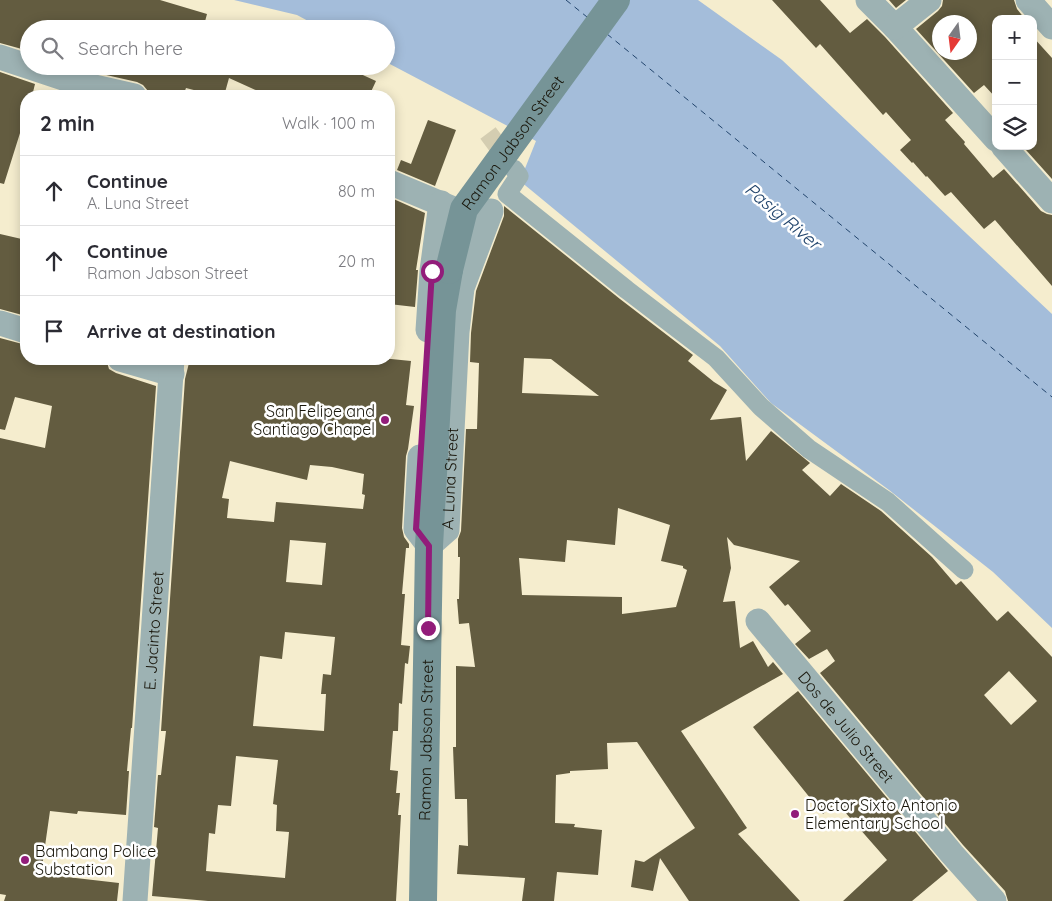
<!DOCTYPE html>
<meta charset="utf-8">
<style>
:root{--surface:#fff;--page:#f2f2f3;--text:#2b2b33;--muted:#7c7c81;--line:#e1e1e2}
body{margin:0;font-family:Quicksand,sans-serif;background:var(--page);color:var(--text)}
.controls{position:absolute;right:15px;top:15px;display:grid;overflow:hidden;border-radius:10px;box-shadow:0 2px 12px #0003}
.controls button{width:45px;height:45px;display:grid;place-items:center;padding:0;border:0;border-bottom:1px solid var(--line);background:var(--surface);color:var(--text);font:25px sans-serif}
.compass{position:absolute;left:932px;top:15px;width:45px;height:45px;border-radius:50%;background:var(--surface);box-shadow:0 2px 12px #0003;rotate:194deg}
.stop{position:absolute;width:15px;height:15px;margin:-11px;border:4px solid #921c7a;border-radius:50%;background:#fff}
.stop.end{background:#921c7a;border-color:#fff;box-shadow:0 1px 5px #0008}
.list{margin:0;padding:0;list-style:none}
h2{display:flex;justify-content:space-between;align-items:center;height:65px;margin:0;padding:0 20px;font-size:21px}
h2 small{font-size:16px;font-weight:400;color:var(--muted)}
.list li{display:grid;grid-template-columns:32px 1fr auto;gap:15px;align-items:center;box-sizing:border-box;height:70px;padding:0 20px;border-top:1px solid var(--line)}
.list b{display:block;font-size:19px;white-space:nowrap}
.list p{margin:0;font-size:16px;white-space:nowrap;color:var(--muted)}
.list em{font-size:16px;font-style:normal;color:var(--muted)}
.icon{flex:none;width:28px;height:28px;fill:none;stroke:currentColor;stroke-width:2;stroke-linecap:round;stroke-linejoin:round}
.map{position:relative;flex:none;width:1052px;height:901px;overflow:hidden}
.search{position:absolute;background:var(--surface);box-shadow:0 2px 12px #0003;left:20px;top:20px;width:375px;height:55px;display:flex;align-items:center;gap:12px;box-sizing:border-box;padding:0 18px;border-radius:28px;color:var(--muted);font-size:19px}
.panel{position:absolute;background:var(--surface);box-shadow:0 2px 12px #0003;left:20px;top:90px;width:375px;height:275px;border-radius:20px}
.map>svg:first-child{display:block}
.water{fill:#a4bdda}
.lines{fill:none;stroke-linecap:round;stroke-linejoin:round}
.ferry{stroke:#21446c;stroke-width:1;stroke-dasharray:6 5;stroke-linecap:butt}
.building{fill:#635c40;fill-rule:evenodd}
.pedestrian-tunnel{stroke:#d4cdb1;stroke-width:19;stroke-dasharray:19 9;stroke-linecap:butt}
.pedestrian{stroke:#9db2b3;stroke-width:19}
.minor{stroke:#9db2b3;stroke-width:25}
.secondary{stroke:#769497;stroke-width:28}
.secondary-bridge{stroke:#769497;stroke-width:28}
.route{stroke:#921c7a;stroke-width:6}
.poi-dot{fill:#921c7a;stroke:#fff;stroke-width:2}
.labels{text-anchor:middle;dominant-baseline:central;stroke-width:5;stroke-linejoin:round;paint-order:stroke}
.street-label{font-size:16px;fill:#19160b;stroke:#fff}
.poi-label{font-size:16px;fill:#19160b;stroke:#fff;text-anchor:start}
.water-label{font-size:18px;font-style:italic;fill:#21446c;stroke:#fff}
</style>
<div class="map">
<svg width="1052" height="901" viewBox="0 0 1052 901">
<rect width="100%" height="100%" fill="#f5edce"/>
<path class="water" d="M234,0H698L782,60L1052,314V628L993,572L889,490L771,403L720,346L520,181L536,141L386,62V29H323L297,15Z"/>
<g class="lines">
<path class="ferry" d="M566,0L587,17
M607,34L1052,397"/>
</g>
<path class="building" d="M0,0H160L207,14L203,29H29V51L0,43Z
M772,0H820L850,33L867,19L885,37L953,113L945,120L965,142L964,144L993,178L1004,169L1041,211L1047,214L1052,215V286L995,220L984,229L951,192L945,196L927,176L926,177L913,162L912,163L900,150L911,140L886,112L883,115L820,44L816,48Z
M889,0H906L896,8Z
M943,0H1014L1017,9L1025,19H996V98L984,85L974,93L916,29L938,11L942,6ZM940,22H970V52H940Z
M1033,37L1052,58V179L1026,150L1030,146H1033L1035,142L1033,140Z
M95,66H343L376,81L369,96H269L229,78L224,96H217L186,88L183,96H148V91L143,85L137,82L93,72Z
M0,72L35,84L32,96H26V114L4,184L0,183Z
M428,120L456,130L435,186L397,170L401,160L411,164Z
M389,197L425,213L416,270H418L415,307L389,304Z
M504,206L620,299L693,355L688,361L714,382L727,390L710,420L741,417L746,461L771,431L810,463L802,470L830,496L841,484L881,511L932,557L956,585L961,581L997,621L1008,611L1052,657V901H1008L1005,891L963,845L820,673L835,661L827,649L809,659L795,644L811,631L788,604L785,606L769,587L800,561L734,545L727,537L731,568L723,602L735,601L740,648L753,641L768,667L773,662L783,674L681,731L747,828L738,834L800,901H689L660,858L653,891L631,887L635,860L644,862L695,828L637,742L607,743L608,769L570,771V773L556,775L555,823L575,824L574,827L602,830L598,875L557,872L554,901H522L525,878L457,874L459,845L468,846L467,799H455L453,747H456V666L475,667L469,623L459,624L457,599H459L460,557H458V539L461,531L466,429H477L479,363L470,362L471,333L476,291L504,216ZM524,358L551,359L599,396L522,393ZM618,508L670,525L661,561L683,566V568L687,570L676,607L622,614V597L522,595L519,558L565,562L567,540L615,545ZM1009,671L1037,701L1011,725L984,695Z
M0,234L26,240V316L0,309Z
M0,338L26,345V359H106L109,369L116,373L156,386L132,728H131L127,771H129L126,815L78,811L77,814L50,811L41,874L119,883L117,901H4L6,895L0,894V438L45,448L52,406L15,397L5,430L0,429Z
M190,359H391L411,361L406,405L414,406L408,449L406,456L402,528L404,537L409,544V548H406L402,594H405L401,645L410,646L408,664L405,663L402,704L399,703L398,731H393L390,770L398,771L396,793H400L398,815H401L396,901H208L152,896L158,828L154,827L158,775H161L166,731H161L185,379ZM230,461L307,480L310,465L332,467L364,474L362,494L365,495L363,509L276,502L274,522L227,518L229,499L222,498ZM290,540L326,543L322,585L286,582ZM285,632L335,637L331,675L323,674L321,694H326L324,731L253,726L260,656L282,659ZM236,756L278,760L273,804L277,805L276,831L289,832L285,878L206,871L209,833L215,834L218,805L231,806Z
M798,691L948,871L912,901H843L887,860L837,803L823,814L753,727Z"/>
<g class="lines">
<path class="pedestrian-tunnel" d="M488,133L511,164"/>
<path class="pedestrian" d="M514,169L519,176L507,194L627,290L716,358L761,407L809,449L888,502L964,570"/>
<g class="minor">
<path d="M868,0L895,27L996,139"/>
<path d="M1028,0L1052,27"/>
<path d="M895,27L929,0"/>
<path d="M0,57L81,84L134,96"/>
<path d="M1003,146L1052,201"/>
<path d="M389,182L456,210"/>
<path d="M0,323L26,331"/>
<path d="M428,330L432,271L441,203"/>
<path d="M120,359L172,374"/>
<path id="s1" d="M420,457L416,529L429,546L447,530L457,332L462,288L491,211"/>
<path id="s2" d="M758,621L952,854L994,901"/>
<path id="s3" d="M135,901L172,359"/>
</g>
<path class="secondary" id="s4" d="M423,901L429,546L442,310L449,270"/>
<path class="secondary-bridge" id="s5" d="M449,270L464,209L616,0"/>
</g>
<g class="lines">
<path class="route" d="M428,628L429,546L416,529L432,271"/>
</g>
<g class="poi-dot">
<circle cx="385" cy="420" r="5"/>
<circle cx="795" cy="814" r="5"/>
<circle cx="25" cy="860" r="5"/>
</g>
<g class="labels">
<g class="street-label">
<text stroke="none"><textPath href="#s5" startOffset="145">Ramon Jabson Street</textPath></text>
<text stroke="none"><textPath href="#s1" startOffset="169">A. Luna Street</textPath></text>
<text stroke="none"><textPath href="#s3" startOffset="271">E. Jacinto Street</textPath></text>
<text stroke="none"><textPath href="#s2" startOffset="138">Dos de Julio Street</textPath></text>
<text stroke="none"><textPath href="#s4" startOffset="161">Ramon Jabson Street</textPath></text>
</g>
<g class="poi-label">
<text x="375" y="411" text-anchor="end">San Felipe and<tspan x="375" dy="18">Santiago Chapel</tspan></text>
<text x="805" y="805">Doctor Sixto Antonio<tspan x="805" dy="18">Elementary School</tspan></text>
<text x="35" y="851">Bambang Police<tspan x="35" dy="18">Substation</tspan></text>
</g>
<g class="water-label">
<text transform="translate(783 216) rotate(40)">Pasig River</text>
</g>
</g>
</svg>
<div class="controls">
<button>+</button>
<button>−</button>
<button><svg class="icon" aria-label="layers" viewBox="0 0 24 24"><path d="M12 4l9 5-9 5-9-5zM3 14l9 5 9-5"/></svg></button>
</div>
<svg class="compass" viewBox="-18 -18 36 36"><path d="M0-13l5 13h-10z" fill="#e53935"/><path d="M0 13l5-13h-10z" fill="#7c7c81"/></svg>
<div class="stop" style="left:432px;top:271px"></div>
<div class="stop end" style="left:428px;top:628px"></div>
<div class="search"><svg class="icon" aria-label="search" viewBox="0 0 24 24"><circle cx="10" cy="10" r="6"/><path d="M15 15l6 6"/></svg>Search here</div>
<section class="panel">
<h2>2 min<small>Walk · 100 m</small></h2>
<ul class="list">
<li><svg class="icon" aria-label="ahead" viewBox="0 0 24 24"><path d="M12 20V5M6 11l6-6 6 6"/></svg><div><b>Continue</b><p>A. Luna Street</p></div><em>80 m</em></li>
<li><svg class="icon" aria-label="ahead" viewBox="0 0 24 24"><path d="M12 20V5M6 11l6-6 6 6"/></svg><div><b>Continue</b><p>Ramon Jabson Street</p></div><em>20 m</em></li>
<li><svg class="icon" aria-label="arrive" viewBox="0 0 24 24"><path d="M6 21V4h12l-3 4 3 4H6"/></svg><div><b>Arrive at destination</b></div></li>
</ul>
</section>
</div>
